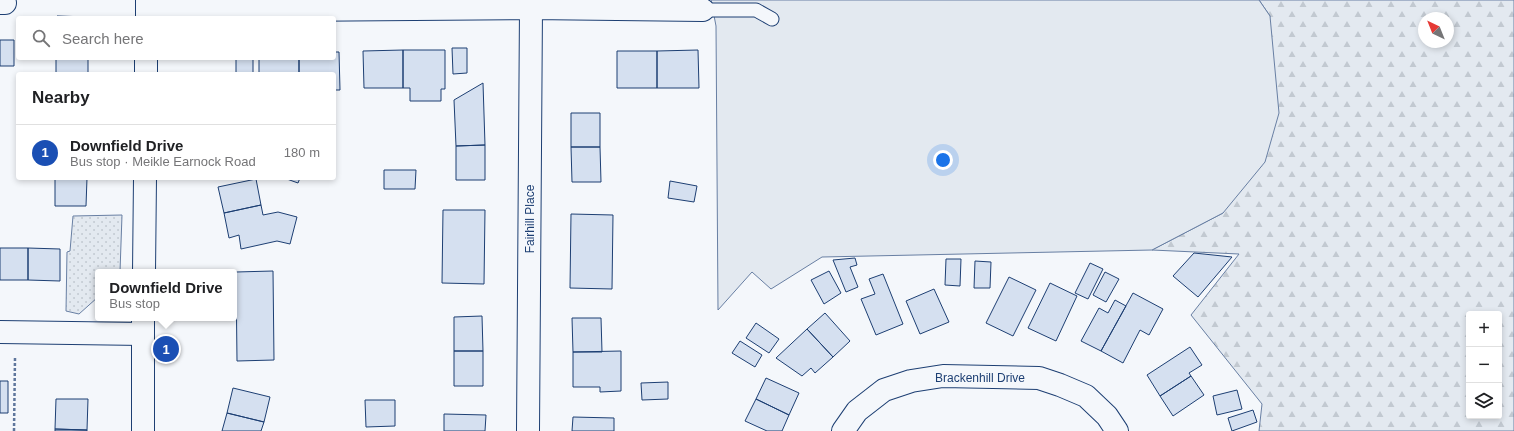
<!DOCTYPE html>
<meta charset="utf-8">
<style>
:root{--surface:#fff;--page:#f2f2f2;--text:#202124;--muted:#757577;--line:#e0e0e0;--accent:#111827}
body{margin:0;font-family:Helvetica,sans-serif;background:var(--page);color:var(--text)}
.controls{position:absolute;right:12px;bottom:12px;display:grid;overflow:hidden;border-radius:4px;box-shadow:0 2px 6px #0003}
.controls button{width:36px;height:36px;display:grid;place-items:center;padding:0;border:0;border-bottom:1px solid var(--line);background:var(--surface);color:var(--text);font:20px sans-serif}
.compass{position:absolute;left:1418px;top:12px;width:36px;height:36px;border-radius:50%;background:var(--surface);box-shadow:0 2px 6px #0003;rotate:317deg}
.you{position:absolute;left:943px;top:160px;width:14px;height:14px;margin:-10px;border:3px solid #fff;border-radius:50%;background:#1a73e8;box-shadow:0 0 0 6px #1a73e833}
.badge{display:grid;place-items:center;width:26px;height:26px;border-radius:50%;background:var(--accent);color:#fff;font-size:13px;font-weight:700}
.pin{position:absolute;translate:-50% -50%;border:2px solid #fff;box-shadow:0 1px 4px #0006}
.popup{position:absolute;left:95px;top:269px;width:142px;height:52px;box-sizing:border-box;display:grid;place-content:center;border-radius:4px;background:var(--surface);filter:drop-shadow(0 1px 3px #0005);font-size:13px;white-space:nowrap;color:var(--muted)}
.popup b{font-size:15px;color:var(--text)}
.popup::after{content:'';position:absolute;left:50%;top:100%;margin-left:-8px;border:8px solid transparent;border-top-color:var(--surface)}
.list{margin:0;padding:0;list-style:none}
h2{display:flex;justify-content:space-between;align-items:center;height:52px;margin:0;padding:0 16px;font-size:17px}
h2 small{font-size:13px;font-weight:400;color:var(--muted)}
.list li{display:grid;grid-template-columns:26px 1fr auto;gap:12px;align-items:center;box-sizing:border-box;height:56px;padding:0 16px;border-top:1px solid var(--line)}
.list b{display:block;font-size:15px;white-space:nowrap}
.list p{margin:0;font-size:13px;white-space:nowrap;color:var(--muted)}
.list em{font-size:13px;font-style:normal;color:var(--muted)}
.icon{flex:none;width:22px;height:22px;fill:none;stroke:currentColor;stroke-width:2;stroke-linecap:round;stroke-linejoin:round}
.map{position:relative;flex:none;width:1514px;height:431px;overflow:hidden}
.search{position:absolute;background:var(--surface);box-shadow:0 2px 6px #0003;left:16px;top:16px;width:320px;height:44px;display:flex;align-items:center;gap:10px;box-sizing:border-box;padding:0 14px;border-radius:4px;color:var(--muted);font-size:15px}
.panel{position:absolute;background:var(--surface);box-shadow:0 2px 6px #0003;left:16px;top:72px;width:320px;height:108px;border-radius:4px}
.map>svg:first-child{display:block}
.grass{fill:url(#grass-dots);stroke:#687fa3}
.forest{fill:url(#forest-firs);stroke:#687fa3;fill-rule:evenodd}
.park{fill:#e3e9f0;stroke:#687fa3}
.building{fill:#d5e0f0;stroke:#1d3f73}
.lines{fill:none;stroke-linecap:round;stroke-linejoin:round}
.lane-casing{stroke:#1d3f73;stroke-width:15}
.street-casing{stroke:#1d3f73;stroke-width:24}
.secondary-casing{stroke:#1d3f73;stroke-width:24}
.path{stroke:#5e769c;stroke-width:2.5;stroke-dasharray:3 2;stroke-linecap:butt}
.lane{stroke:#f4f7fb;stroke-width:13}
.street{stroke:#f4f7fb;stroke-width:22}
.secondary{stroke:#f4f7fb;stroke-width:22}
.labels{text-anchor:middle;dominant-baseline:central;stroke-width:3;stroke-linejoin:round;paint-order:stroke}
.street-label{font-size:12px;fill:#1d3f73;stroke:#f4f7fb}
</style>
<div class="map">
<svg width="1514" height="431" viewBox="0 0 1514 431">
<defs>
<pattern id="grass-dots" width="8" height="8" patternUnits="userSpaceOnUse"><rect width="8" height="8" fill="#e3e9f0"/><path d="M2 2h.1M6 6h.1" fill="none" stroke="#c2c9d1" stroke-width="1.8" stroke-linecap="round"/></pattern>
<pattern id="forest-firs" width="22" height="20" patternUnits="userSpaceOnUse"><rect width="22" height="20" fill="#e3e9f0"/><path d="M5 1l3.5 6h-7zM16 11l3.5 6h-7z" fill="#c2c9d1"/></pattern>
</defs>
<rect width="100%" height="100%" fill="#f4f7fb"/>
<path class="grass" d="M122,215L120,272H98V297L79,314L66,311L67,252L70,251L73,216Z"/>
<path class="forest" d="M1259,0H1514V431H1259L1262,404L1191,315L1239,254L1152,250L1223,213L1270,16ZM1424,18H1448V42H1424ZM1469,314H1499V416H1469Z"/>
<path class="park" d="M711,0H1259L1270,16L1279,113L1265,162L1223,213L1152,250L822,257L771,289L752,272L718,310L716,26Z"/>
<path class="building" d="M57,16L89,17V18H57Z
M0,40H14V66H0Z
M452,48H467V73L453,74Z
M403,50H445V89H441V101H410V88H403Z
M403,50V88H364L363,51Z
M698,50L699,88H657V51Z
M617,51H657V88H617Z
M334,52H339L340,90H334V74H299V58H334Z
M56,58H88V74H56Z
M236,58H253V74H236Z
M259,58H299V74H259Z
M483,83L485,145L456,146L454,100Z
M571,113H600V147H571Z
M485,145V180H456V146Z
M571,147H600L601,182H572Z
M384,170H416L415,189H384Z
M55,178H87L86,206H55Z
M284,178H300L298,183Z
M256,179L261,205L224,213L218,187Z
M670,181L697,186L694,202L668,198Z
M261,205L263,215L278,212L297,217L290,244L277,241L241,249L239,235L229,238L224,213Z
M443,210H485L484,284L442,283Z
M571,214L613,215L612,289L570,288Z
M0,248H28V280H0Z
M28,248L60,249V281L28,280Z
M1194,253L1232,257L1198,297L1173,276Z
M855,258L857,265L850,267L858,287L846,292L833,260Z
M946,259H961L960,286L945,285Z
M975,261L991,262L990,288H974Z
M1090,263L1103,269L1088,299L1075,293Z
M273,271L274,360L237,361L236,272Z
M829,271L841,293L824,304L811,280Z
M1105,272L1119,279L1106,302L1093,295Z
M883,274L903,324L876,335L861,299L875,294L869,279Z
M1009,277L1036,290L1013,336L986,323Z
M1050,283L1077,296L1056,341L1028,328Z
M934,289L949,322L920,334L906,301Z
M1133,293L1163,309L1149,335L1140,330L1123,363L1101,351Z
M1115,300L1126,306L1101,351L1081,341L1099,308L1108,313Z
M825,313L850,341L833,357L807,329Z
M482,316L483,351H454V317Z
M572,318H601L602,352H573Z
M756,323L779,339L769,353L746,338Z
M807,329L833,357L815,373L811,368L802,376L776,358Z
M740,341L762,355L755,367L732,353Z
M1190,347L1202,365L1189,373L1191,376L1160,396L1147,375Z
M454,351H483V386H454Z
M621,351V391L600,392V387H573V352Z
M1191,376L1204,395L1173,416L1160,396Z
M766,378L799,393L789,415L756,399Z
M0,381H8V413H0Z
M668,382V399L642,400L641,383Z
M233,388L270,397L264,422L227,413Z
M1237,390L1242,409L1217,415L1213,396Z
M56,399H88L87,430L55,429Z
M756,399L789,415L782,431H767L745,421Z
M365,400H395V426L366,427Z
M1253,410L1257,422L1232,431L1228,418Z
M227,413L264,422L261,431H222Z
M444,414L486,415L485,431H444Z
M573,417L614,418V431H572Z
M55,429L87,430V431H55Z"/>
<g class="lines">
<g class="lane-casing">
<path id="lane" d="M703,10H756L772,19"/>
</g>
<g class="street-casing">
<path id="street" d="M0,3H5
M147,11L531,8L703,10
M0,332L143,334
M528,431L531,8
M843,431L857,411L884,390L911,381L943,376L1039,378L1060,385L1086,396L1107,416L1117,431"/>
</g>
<g class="secondary-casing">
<path id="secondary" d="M147,18V0
M146,74V58
M144,272L145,178
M143,318V431"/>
</g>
<path class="path" d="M14,431L15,358"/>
<use href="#lane" class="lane"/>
<use href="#street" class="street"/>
<use href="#secondary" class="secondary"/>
</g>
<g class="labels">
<g class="street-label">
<text transform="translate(530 219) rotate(-90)">Fairhill Place</text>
<text x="980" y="378">Brackenhill Drive</text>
</g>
</g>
</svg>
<div class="controls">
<button>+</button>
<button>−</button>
<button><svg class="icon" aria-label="layers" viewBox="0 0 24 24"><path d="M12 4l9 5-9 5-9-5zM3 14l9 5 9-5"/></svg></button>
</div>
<svg class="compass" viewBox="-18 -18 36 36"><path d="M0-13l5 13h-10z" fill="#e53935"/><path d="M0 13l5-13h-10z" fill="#757577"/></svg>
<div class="you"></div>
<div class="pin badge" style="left:166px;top:349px;background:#1a4fb4">1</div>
<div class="popup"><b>Downfield Drive</b>Bus stop</div>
<div class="search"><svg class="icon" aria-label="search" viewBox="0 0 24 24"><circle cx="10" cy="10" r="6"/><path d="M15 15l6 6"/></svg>Search here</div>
<section class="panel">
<h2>Nearby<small></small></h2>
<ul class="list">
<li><span class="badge" style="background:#1a4fb4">1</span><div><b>Downfield Drive</b><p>Bus stop · Meikle Earnock Road</p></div><em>180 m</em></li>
</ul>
</section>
</div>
